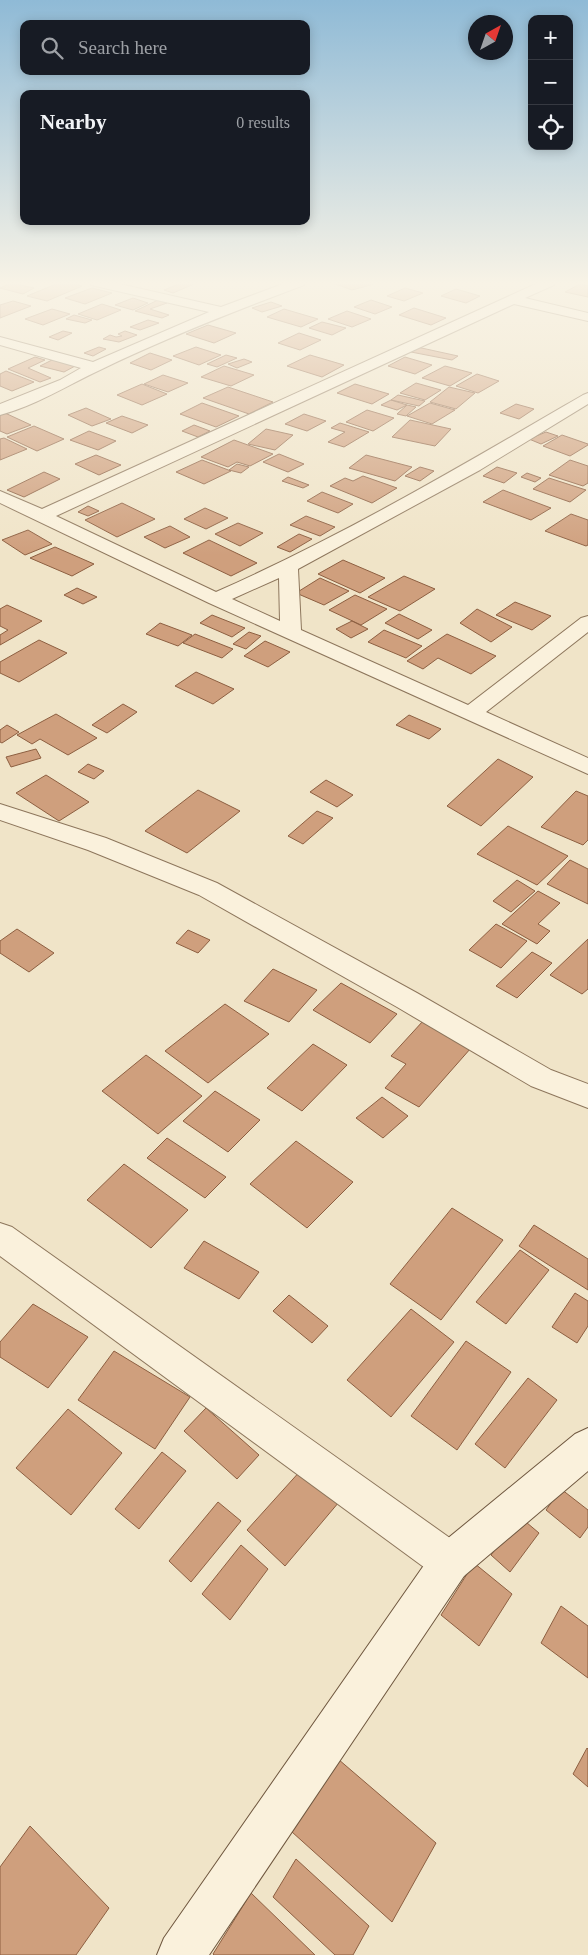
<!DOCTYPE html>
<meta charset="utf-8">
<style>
:root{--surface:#171b24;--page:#20242c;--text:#f1f3f6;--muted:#9ea1a6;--line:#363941}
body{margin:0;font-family:"Times New Roman",serif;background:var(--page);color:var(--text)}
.controls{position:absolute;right:15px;top:15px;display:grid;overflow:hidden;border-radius:10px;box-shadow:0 2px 12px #0003}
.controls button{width:45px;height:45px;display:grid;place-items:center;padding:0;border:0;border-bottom:1px solid var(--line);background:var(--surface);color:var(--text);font:25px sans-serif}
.compass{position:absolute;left:468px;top:15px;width:45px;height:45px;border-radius:50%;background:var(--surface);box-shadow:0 2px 12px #0003;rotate:40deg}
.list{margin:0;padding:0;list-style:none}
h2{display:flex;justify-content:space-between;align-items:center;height:65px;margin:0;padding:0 20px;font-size:21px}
h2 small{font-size:16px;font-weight:400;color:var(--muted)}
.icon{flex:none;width:28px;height:28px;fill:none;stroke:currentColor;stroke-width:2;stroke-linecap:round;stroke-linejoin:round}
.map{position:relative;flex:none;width:588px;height:1955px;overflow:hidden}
.search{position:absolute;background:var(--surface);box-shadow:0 2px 12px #0003;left:20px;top:20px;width:290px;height:55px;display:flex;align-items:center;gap:12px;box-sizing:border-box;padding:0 18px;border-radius:10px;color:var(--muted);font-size:19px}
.panel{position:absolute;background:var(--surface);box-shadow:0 2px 12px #0003;left:20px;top:90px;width:290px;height:135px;border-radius:10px}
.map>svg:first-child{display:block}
.building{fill:#cf9f7d;stroke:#8d5f41}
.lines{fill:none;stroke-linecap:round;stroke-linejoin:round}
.street-casing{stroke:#8d765c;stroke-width:2}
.secondary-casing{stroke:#6f573f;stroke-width:2}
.street{fill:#faf1dc;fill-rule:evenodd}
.secondary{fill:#faf1dc;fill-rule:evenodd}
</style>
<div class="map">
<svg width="588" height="1955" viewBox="0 0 588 1955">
<rect width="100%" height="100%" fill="#f0e4c8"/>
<path class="building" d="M61,282L82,286L47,301L27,296Z
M184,282L194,284L173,293L164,290Z
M330,282H368L374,284L352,290Z
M11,283L34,288L23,294L0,288Z
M580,284L588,286V297L565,292Z
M92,288L112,293L85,304L65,298Z
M405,288L423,293L404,301L387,296Z
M456,289L480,296L466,303L441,296Z
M133,298L148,303L133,310L115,305Z
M158,300L167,303L150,309L169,315L162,318L135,311Z
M371,300L392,307L375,314L354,307Z
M13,301L31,306L0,318V305Z
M271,302L282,306L262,312L252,308Z
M102,304L121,310L97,320L78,314Z
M414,308L446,318L431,325L399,315Z
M52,309L70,314L43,325L25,319Z
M284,309L318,319L301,327L267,317Z
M347,311L371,319L352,327L328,319Z
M74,315L92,320L85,323L66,319Z
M148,320L159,323L140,330L130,327Z
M322,322L346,328L332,335L309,328Z
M208,325L236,333L214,343L186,334Z
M63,331L72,333L58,340L49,337Z
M125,331L137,335L119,342L103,339L110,335L116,337L122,336L118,334Z
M299,333L321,340L300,350L278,343Z
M99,347L106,349L93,356L84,353Z
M196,347L221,355L199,365L173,356Z
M417,347L458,356L452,360L411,352Z
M150,353L172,360L151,370L130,363Z
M226,355L237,358L217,367L207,364Z
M310,355L344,365L322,377L287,366Z
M35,357L45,360L28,368L51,378L40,382L8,369Z
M405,357L432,365L415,374L388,366Z
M54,359L77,365L64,372L40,366Z
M244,359L252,362L237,368L228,364Z
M224,366L254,375L231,386L201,377Z
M445,366L472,373L450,386L422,378Z
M6,371L34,382L12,391L0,386V374Z
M477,374L499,381L478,393L456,386Z
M163,375L188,383L168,392L144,384Z
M416,383L441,390L425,400L400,393Z
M142,384L167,394L142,405L117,395Z
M355,384L389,394L372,404L337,393Z
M228,387L273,402L249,414L203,398Z
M449,387L475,393L456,409L430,402Z
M398,395L425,401L419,406L391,400Z
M391,400L407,405L397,410L381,405Z
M202,403L239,416L216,427L180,414Z
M430,403L455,410L432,424L407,416Z
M516,404L534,409L519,419L500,413Z
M407,405L416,407L406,416L397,414Z
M86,408L111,419L92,426L68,415Z
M367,410L394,418L373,431L346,422Z
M5,413L31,425L7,434L0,431V415Z
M304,414L326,421L307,431L285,424Z
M122,416L148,425L132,433L106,423Z
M410,420L451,429L435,446L392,437Z
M340,423L369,432L344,447L328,442L345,432L331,428Z
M194,425L210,431L198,437L182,431Z
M34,426L64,439L37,451L7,437Z
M266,429L293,435L275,450L248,444Z
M89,431L116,441L98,450L70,440Z
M546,432L558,436L541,444L529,439Z
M562,435L588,444V445L570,456L543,446Z
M4,438L27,449L0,460V439Z
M234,440L273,454L250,466L237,462L228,467L201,457Z
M279,454L304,464L288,472L263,462Z
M96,455L121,465L99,475L75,464Z
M366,455L412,467L395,481L349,468Z
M202,460L231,471L204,484L176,472Z
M570,460L588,466V483L583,486L549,475Z
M237,464L249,467L241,473L229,470Z
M420,467L434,471L420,481L405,476Z
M497,467L517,473L504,483L483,476Z
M44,472L60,479L24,497L7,490Z
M527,473L541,478L535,482L521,477Z
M363,476L397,488L372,503L330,486L345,478L353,481Z
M288,477L309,485L303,488L282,481Z
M549,478L586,490L570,502L533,489Z
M503,490L551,508L531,520L483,502Z
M322,492L353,504L338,513L307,501Z
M122,503L155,519L117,537L85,520Z
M88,506L99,511L88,516L78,512Z
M205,508L228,518L206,529L184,519Z
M571,514L588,520V545L586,546L545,531Z
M306,516L335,527L320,536L290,525Z
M238,523L263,533L240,546L215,534Z
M170,526L190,537L165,548L144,537Z
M28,530L52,544L25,555L2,540Z
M299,534L312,539L290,552L277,547Z
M209,540L257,563L231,576L183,553Z
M55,547L94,564L72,576L30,558Z
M343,560L385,578L360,593L318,574Z
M404,576L435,589L400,611L368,597Z
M320,578L349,591L324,605L296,593Z
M77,588L97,597L83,604L64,595Z
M355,595L387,609L361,625L329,610Z
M515,602L551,616L532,630L496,615Z
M7,605L42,621L0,645V635L8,630L0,626V609Z
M477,609L512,627L491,642L460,623Z
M399,614L432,630L418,639L385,623Z
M212,615L245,628L232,637L200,623Z
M352,621L368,629L351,638L336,629Z
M160,623L192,635L178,646L146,634Z
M384,630L422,646L406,658L368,642Z
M249,632L261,636L246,649L233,644Z
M195,634L233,649L222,658L183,643Z
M447,634L496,656L471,674L438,658L423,669L407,661Z
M39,640L67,653L19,682L0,673V662Z
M265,641L290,652L268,667L244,656Z
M196,672L234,689L213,704L175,686Z
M123,704L137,712L107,733L92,725Z
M56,714L97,738L68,755L40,739L32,744L17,735Z
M409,715L441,729L429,739L396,725Z
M7,725L19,732L2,743L0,742V730Z
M36,749L41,758L11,767L6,757Z
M498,759L533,777L481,826L447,806Z
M88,764L104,771L94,779L78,772Z
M46,775L89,802L59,821L16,793Z
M326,780L353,795L337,807L310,792Z
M198,790L240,811L187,853L145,831Z
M576,791L588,796V840L583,845L541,827Z
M317,811L333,818L303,844L288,836Z
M508,826L568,856L537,885L477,854Z
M570,860L588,869V904L547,884Z
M517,880L535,891L511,912L493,901Z
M538,891L560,903L538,924L550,931L537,944L502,924Z
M496,924L527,941L501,968L469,950Z
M17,929L54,953L29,972L0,953V941Z
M188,930L210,940L198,953L176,943Z
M588,939V989L582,994L550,975Z
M532,952L552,963L517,998L496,986Z
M273,969L317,990L289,1022L244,1001Z
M341,983L397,1014L370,1043L313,1010Z
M225,1004L269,1034L208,1083L165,1051Z
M423,1021L471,1048L419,1107L385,1088L406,1064L391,1056Z
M313,1044L347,1065L302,1111L267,1088Z
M146,1055L202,1096L158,1134L102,1091Z
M215,1091L260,1120L228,1152L183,1121Z
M382,1097L408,1116L383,1138L356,1118Z
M167,1138L226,1177L205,1198L147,1158Z
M296,1141L353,1182L307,1228L250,1184Z
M124,1164L188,1210L151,1248L87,1200Z
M452,1208L503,1240L441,1320L390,1284Z
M534,1225L588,1259V1290L519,1246Z
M204,1241L259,1272L239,1299L184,1268Z
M520,1250L549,1270L506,1324L476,1302Z
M575,1293L588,1301V1326L577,1343L552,1327Z
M289,1295L328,1326L312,1343L273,1311Z
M33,1304L88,1337L48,1388L0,1357V1342Z
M411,1309L454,1342L391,1417L347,1380Z
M466,1341L511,1372L457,1450L411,1416Z
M114,1351L190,1397L155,1449L78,1400Z
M528,1378L557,1400L505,1468L475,1444Z
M206,1408L259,1455L237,1479L184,1431Z
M68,1409L122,1453L71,1515L16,1468Z
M162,1452L186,1471L139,1529L115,1509Z
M302,1469L339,1502L285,1566L247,1530Z
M561,1489L588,1510V1527L580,1538L546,1510Z
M218,1502L241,1521L191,1582L169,1561Z
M520,1517L539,1533L510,1572L491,1555Z
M241,1545L268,1569L230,1620L202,1594Z
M474,1563L512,1594L479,1646L441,1615Z
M561,1606L588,1626V1678L541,1643Z
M587,1748L588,1749V1787L573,1774Z
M338,1759L436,1843L392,1922L292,1832Z
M30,1826L109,1908L76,1955H0V1867Z
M296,1859L369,1926L353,1955H335L273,1897Z
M251,1893L315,1955H214L213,1954Z"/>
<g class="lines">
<g class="street-casing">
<path id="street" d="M90,282H111L221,307L288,282H305L304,285C235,311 166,338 100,370C68,385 35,406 0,415V404L60,380L81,368L0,345V337L93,362L209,312L91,285Z
M540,282H555L554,285L525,298L588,313V321L514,304L56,516L216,592C343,536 463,465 583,395L588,393V404L480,470L298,569L301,630L468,705L581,618L588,616V632L486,712L588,758V774L209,603L0,503V491L42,509ZM279,578L280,621L232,599Z
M0,804L106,838L217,883L417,993L551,1070L588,1084V1108L531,1086L397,1007L199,895L88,850L0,820Z
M0,1223L12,1227L464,1548L470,1562L464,1576L450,1582L436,1576L0,1256Z"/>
</g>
<g class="secondary-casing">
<path id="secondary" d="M588,1428V1471L464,1576L209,1955H157L164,1938L436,1548L575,1434Z"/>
</g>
<use href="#street" class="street"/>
<use href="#secondary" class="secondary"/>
</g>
<linearGradient id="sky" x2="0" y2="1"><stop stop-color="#8fbad6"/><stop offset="0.51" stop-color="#f8f3e6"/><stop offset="1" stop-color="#f8f3e6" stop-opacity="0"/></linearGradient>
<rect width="588" height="555" fill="url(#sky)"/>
</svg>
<div class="controls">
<button>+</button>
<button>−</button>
<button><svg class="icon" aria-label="locate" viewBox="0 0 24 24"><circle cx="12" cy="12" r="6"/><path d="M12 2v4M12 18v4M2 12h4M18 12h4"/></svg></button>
</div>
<svg class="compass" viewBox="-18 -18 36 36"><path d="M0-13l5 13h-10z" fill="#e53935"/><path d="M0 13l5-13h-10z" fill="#9ea1a6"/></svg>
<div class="search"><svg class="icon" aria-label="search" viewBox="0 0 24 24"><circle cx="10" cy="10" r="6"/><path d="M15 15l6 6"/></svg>Search here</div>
<section class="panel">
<h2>Nearby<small>0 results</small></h2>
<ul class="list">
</ul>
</section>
</div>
